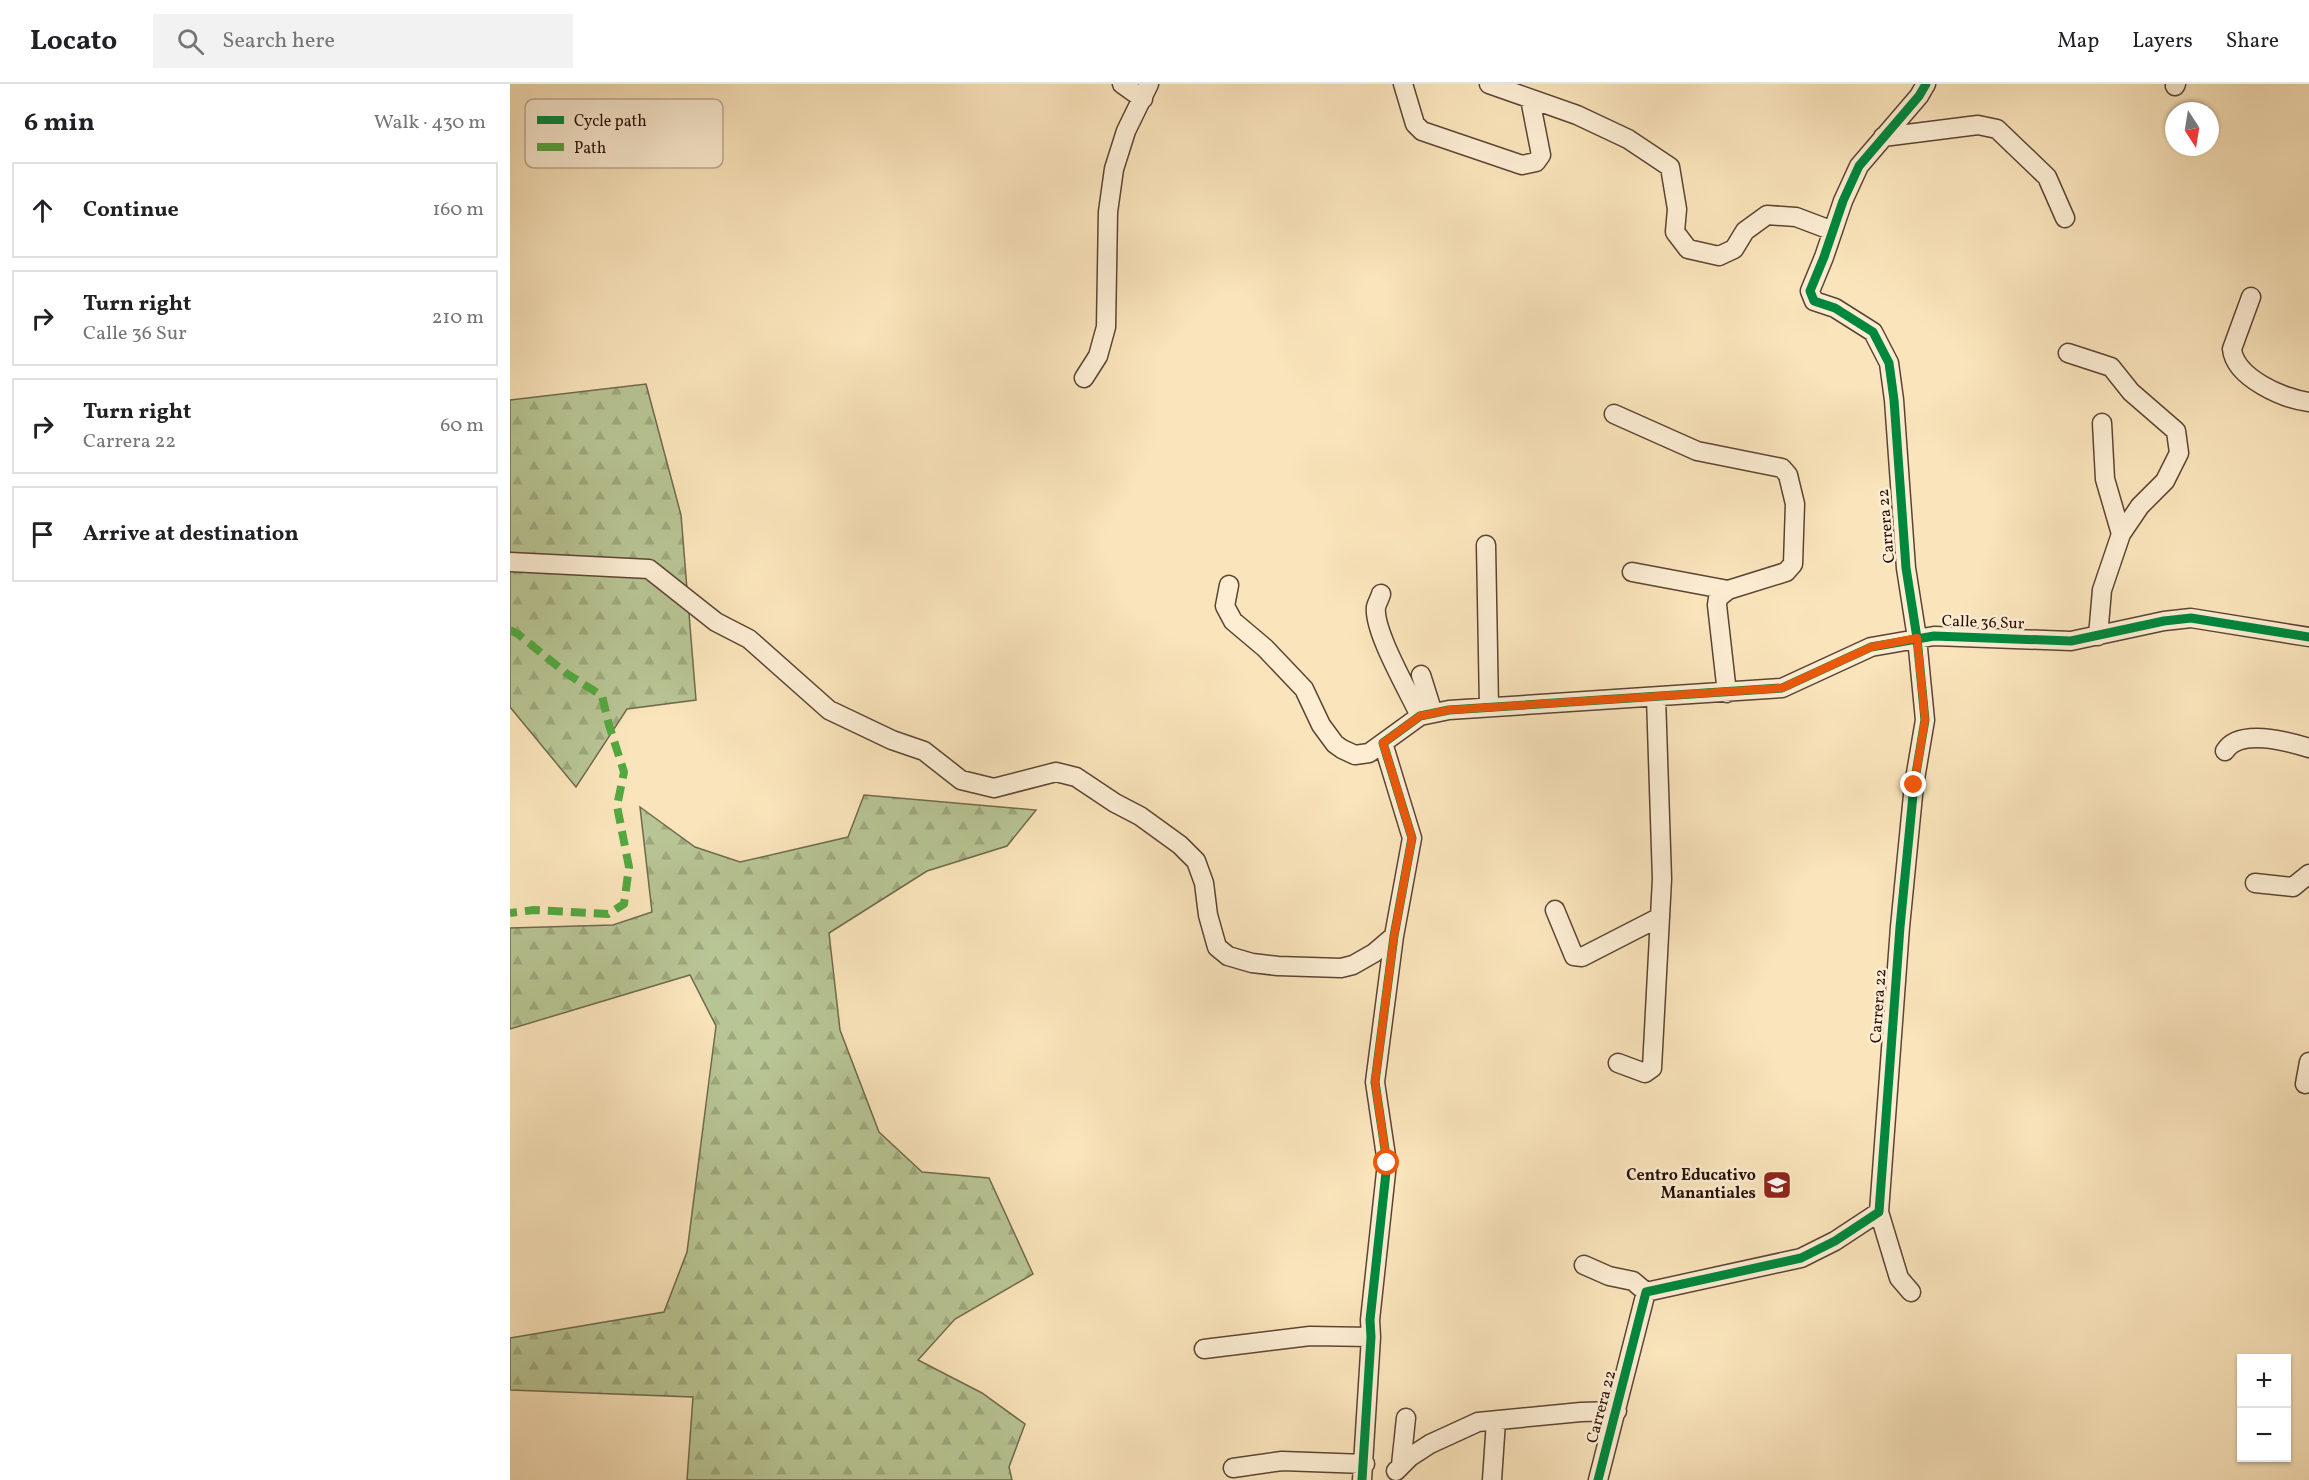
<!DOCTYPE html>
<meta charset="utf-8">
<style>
:root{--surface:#fff;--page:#f2f2f2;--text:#202124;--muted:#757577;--line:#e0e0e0}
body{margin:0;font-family:Vollkorn,serif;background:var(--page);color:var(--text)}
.controls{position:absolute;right:18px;bottom:18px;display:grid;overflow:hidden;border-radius:0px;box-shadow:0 2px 4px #0004}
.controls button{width:54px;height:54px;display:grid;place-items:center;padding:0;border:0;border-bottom:2px solid var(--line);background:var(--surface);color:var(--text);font:30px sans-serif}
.compass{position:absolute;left:1655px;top:18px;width:54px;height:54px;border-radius:50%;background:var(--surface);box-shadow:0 2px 4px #0004;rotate:168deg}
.stop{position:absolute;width:18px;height:18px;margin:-14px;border:4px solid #ea580c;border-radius:50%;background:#fff}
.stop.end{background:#ea580c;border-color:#fff;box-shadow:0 2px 6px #0008}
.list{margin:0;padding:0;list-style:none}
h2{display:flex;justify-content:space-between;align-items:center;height:78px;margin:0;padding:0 24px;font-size:26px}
h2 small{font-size:20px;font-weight:400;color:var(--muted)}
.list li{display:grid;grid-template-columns:39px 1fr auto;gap:18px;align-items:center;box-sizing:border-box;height:96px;margin:0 12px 12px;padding:0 12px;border:2px solid var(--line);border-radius:0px}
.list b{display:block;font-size:22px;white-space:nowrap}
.list p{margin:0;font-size:20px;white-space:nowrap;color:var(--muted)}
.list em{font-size:20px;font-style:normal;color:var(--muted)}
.icon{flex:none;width:33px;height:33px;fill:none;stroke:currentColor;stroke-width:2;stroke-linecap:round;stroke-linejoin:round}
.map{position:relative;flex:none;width:1799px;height:1396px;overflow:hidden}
header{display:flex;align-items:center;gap:36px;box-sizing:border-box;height:84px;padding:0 30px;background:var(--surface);border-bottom:2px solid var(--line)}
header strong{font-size:28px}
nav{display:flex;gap:33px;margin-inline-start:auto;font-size:21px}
.search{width:420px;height:54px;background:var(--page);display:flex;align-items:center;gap:15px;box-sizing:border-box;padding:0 21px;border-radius:0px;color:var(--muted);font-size:22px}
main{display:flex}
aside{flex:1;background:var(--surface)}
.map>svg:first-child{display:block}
.forest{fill:url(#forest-firs);stroke:#706a4d;stroke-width:1.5}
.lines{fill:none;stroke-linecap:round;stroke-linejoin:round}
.minor-casing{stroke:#5c4433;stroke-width:21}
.minor{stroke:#fcedd3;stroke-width:18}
.quiet{stroke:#53a840;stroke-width:8;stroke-dasharray:15 8;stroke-linecap:butt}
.cycleway-casing{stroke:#fcedd3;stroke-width:13}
.cycleway{stroke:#00873e;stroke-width:9}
.route{stroke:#ea580c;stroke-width:8}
.labels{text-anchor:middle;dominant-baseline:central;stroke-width:5;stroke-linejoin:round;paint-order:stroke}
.street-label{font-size:16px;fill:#270e06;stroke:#fcedd3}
.poi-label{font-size:16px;font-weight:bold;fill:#270e06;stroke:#fcedd3;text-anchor:end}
.key{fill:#fcedd3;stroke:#bcaa96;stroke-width:1.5}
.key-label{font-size:16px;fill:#270e06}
</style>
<header>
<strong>Locato</strong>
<div class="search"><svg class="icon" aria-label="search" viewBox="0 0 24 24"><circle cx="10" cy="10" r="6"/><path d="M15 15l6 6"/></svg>Search here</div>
<nav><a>Map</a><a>Layers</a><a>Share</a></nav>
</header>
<main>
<aside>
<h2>6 min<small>Walk · 430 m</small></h2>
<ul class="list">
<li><svg class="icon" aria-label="ahead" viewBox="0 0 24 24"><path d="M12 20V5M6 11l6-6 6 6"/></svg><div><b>Continue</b></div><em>160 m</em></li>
<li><svg class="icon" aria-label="right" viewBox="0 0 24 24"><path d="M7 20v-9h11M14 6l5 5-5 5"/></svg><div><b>Turn right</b><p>Calle 36 Sur</p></div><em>210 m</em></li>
<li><svg class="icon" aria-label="right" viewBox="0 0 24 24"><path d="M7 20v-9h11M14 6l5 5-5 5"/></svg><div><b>Turn right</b><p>Carrera 22</p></div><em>60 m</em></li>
<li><svg class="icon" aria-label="arrive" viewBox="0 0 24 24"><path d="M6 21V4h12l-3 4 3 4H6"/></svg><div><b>Arrive at destination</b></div></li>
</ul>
</aside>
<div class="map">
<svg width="1799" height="1396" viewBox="0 0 1799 1396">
<defs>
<pattern id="forest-firs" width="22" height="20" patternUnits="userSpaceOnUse" patternTransform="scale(1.5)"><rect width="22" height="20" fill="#b8c594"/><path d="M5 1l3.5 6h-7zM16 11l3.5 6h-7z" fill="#9ea87e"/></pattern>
</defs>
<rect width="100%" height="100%" fill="#fae4bb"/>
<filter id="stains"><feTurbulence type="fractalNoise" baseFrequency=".00333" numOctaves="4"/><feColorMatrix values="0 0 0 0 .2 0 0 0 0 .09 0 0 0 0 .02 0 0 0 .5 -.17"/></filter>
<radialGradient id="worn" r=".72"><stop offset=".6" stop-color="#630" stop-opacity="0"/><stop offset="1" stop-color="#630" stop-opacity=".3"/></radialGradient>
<path class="forest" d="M136,300L171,431L186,616L117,625L66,703L0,623V316Z
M354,711L526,726L497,762L417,787L319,849L330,946L369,1048L412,1088L479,1094L523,1190L445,1235L408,1276L472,1309L515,1340L499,1383L502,1396H177L183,1313L0,1306V1254L154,1228L177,1168L206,942L180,891L0,945V844L103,841L142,828L130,723L185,763L230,778L338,753Z"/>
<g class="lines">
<g class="minor-casing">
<path id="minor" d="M612,0L633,15
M893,0L905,40L912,47L1012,81L1026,78L1031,71L1020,15
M979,0L1067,31L1118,55L1160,83L1167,125L1165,148L1178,165L1209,172L1224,165L1235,147L1257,131L1286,133L1323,147
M1665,2L1666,0
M1373,53L1468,41L1487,45L1537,93L1555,134
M1741,213L1722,265C1725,294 1774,315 1799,318
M1558,269L1601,283L1621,308L1666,347L1669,369L1655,397L1630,422L1611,450L1592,506L1588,552
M574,294L588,272L596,243L598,128L604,85L616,47L639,0
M1104,330L1187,367L1272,384L1278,391L1285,420L1283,480L1276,488L1218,506L1208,514L1207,521L1217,609
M1592,339L1595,395L1611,450
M976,461L979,623
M0,478L139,485L206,538L239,555L319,626L382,656L414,667L451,696L484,704L546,688L566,693L605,719L630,732L670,761L686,777L694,799L698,831L707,863L718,872L742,879L768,882L831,884L843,881L864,869L884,852
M1122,488L1218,506
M719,501L715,522L723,537L755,564L794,605L811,641L825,660L832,665L845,671L859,669L910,632L939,626L1272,604L1361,563L1424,552L1561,557L1654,537L1681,534L1799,553
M871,510C870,514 867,519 866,523C863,547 899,608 910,632
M911,591L923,629
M1715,667C1729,644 1777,657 1799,664
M1745,799L1783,803L1799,790
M1045,826L1064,872L1072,873L1150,833
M1108,979L1135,989L1142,984L1152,795L1146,613
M1795,1000L1799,978
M1369,1128L1389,1194L1401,1208
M1074,1181L1099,1192L1123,1197L1136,1208
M694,1265L800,1252L861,1253
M891,1381L896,1334
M723,1384L772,1377L855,1380
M886,1387L900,1373L920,1360L968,1338L1071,1328L1107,1327
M852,1396L861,1253L860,1236L877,1079L865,998L884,852L902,754L873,659
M982,1396L986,1337
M1088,1396L1136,1208L1291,1174L1325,1157L1369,1128L1390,843L1404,701L1415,636L1407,554L1396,484L1384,316L1379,279L1363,248L1325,224L1304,217L1300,207L1314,173L1333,117L1349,82L1409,12L1416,0"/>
</g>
<use href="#minor" class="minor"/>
<path class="quiet" d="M0,546L8,550L56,589L92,612L99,641L114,688L107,722L119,783L114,820L98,830L24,826L0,829"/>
<g class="cycleway-casing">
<path id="cycleway" d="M852,1396L861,1253L860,1236L877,1079L865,998L884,852L902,754L873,659L910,632L939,626L1272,604L1361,563L1424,552L1561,557L1654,537L1681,534L1799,553
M1088,1396L1136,1208L1291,1174L1325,1157L1369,1128L1390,843L1404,701L1415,636L1407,554L1396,484L1384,316L1379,279L1363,248L1325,224L1304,217L1300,207L1314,173L1333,117L1349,82L1409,12L1416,0"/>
</g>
<use href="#cycleway" class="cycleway"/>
</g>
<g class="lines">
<path class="route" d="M877,1079L865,998L884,852L902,754L873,659L910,632L939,626L1272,604L1361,563L1407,554L1415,636L1404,701"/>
</g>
<defs>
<g id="school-square" transform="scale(1.5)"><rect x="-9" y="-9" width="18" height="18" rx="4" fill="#8f2418" stroke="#fcedd3"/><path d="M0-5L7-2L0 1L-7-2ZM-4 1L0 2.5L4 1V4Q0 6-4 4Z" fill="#fff"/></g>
</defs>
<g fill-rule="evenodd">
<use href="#school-square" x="1267" y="1101"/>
</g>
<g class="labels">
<g class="street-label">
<text transform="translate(1377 442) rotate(-95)">Carrera 22</text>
<text transform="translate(1473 539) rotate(2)">Calle 36 Sur</text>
<text transform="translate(1369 922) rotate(-86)">Carrera 22</text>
<text transform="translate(1092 1323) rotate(-75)">Carrera 22</text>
</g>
<g class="poi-label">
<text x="1246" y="1092">Centro Educativo<tspan x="1246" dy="18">Manantiales</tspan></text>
</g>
</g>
<rect x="15" y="15" width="198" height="69" rx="9" class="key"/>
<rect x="27" y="32" width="27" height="8" fill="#00873e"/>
<rect x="27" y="59" width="27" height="8" fill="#53a840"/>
<g class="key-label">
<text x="64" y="42">Cycle path</text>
<text x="64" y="69">Path</text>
</g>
<rect width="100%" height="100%" filter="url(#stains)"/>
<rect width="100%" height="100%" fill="url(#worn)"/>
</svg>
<div class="controls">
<button>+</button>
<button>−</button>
</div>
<svg class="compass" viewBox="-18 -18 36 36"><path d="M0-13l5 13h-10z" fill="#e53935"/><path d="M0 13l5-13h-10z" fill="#757577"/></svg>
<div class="stop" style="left:877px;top:1079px"></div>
<div class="stop end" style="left:1404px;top:701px"></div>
</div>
</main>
